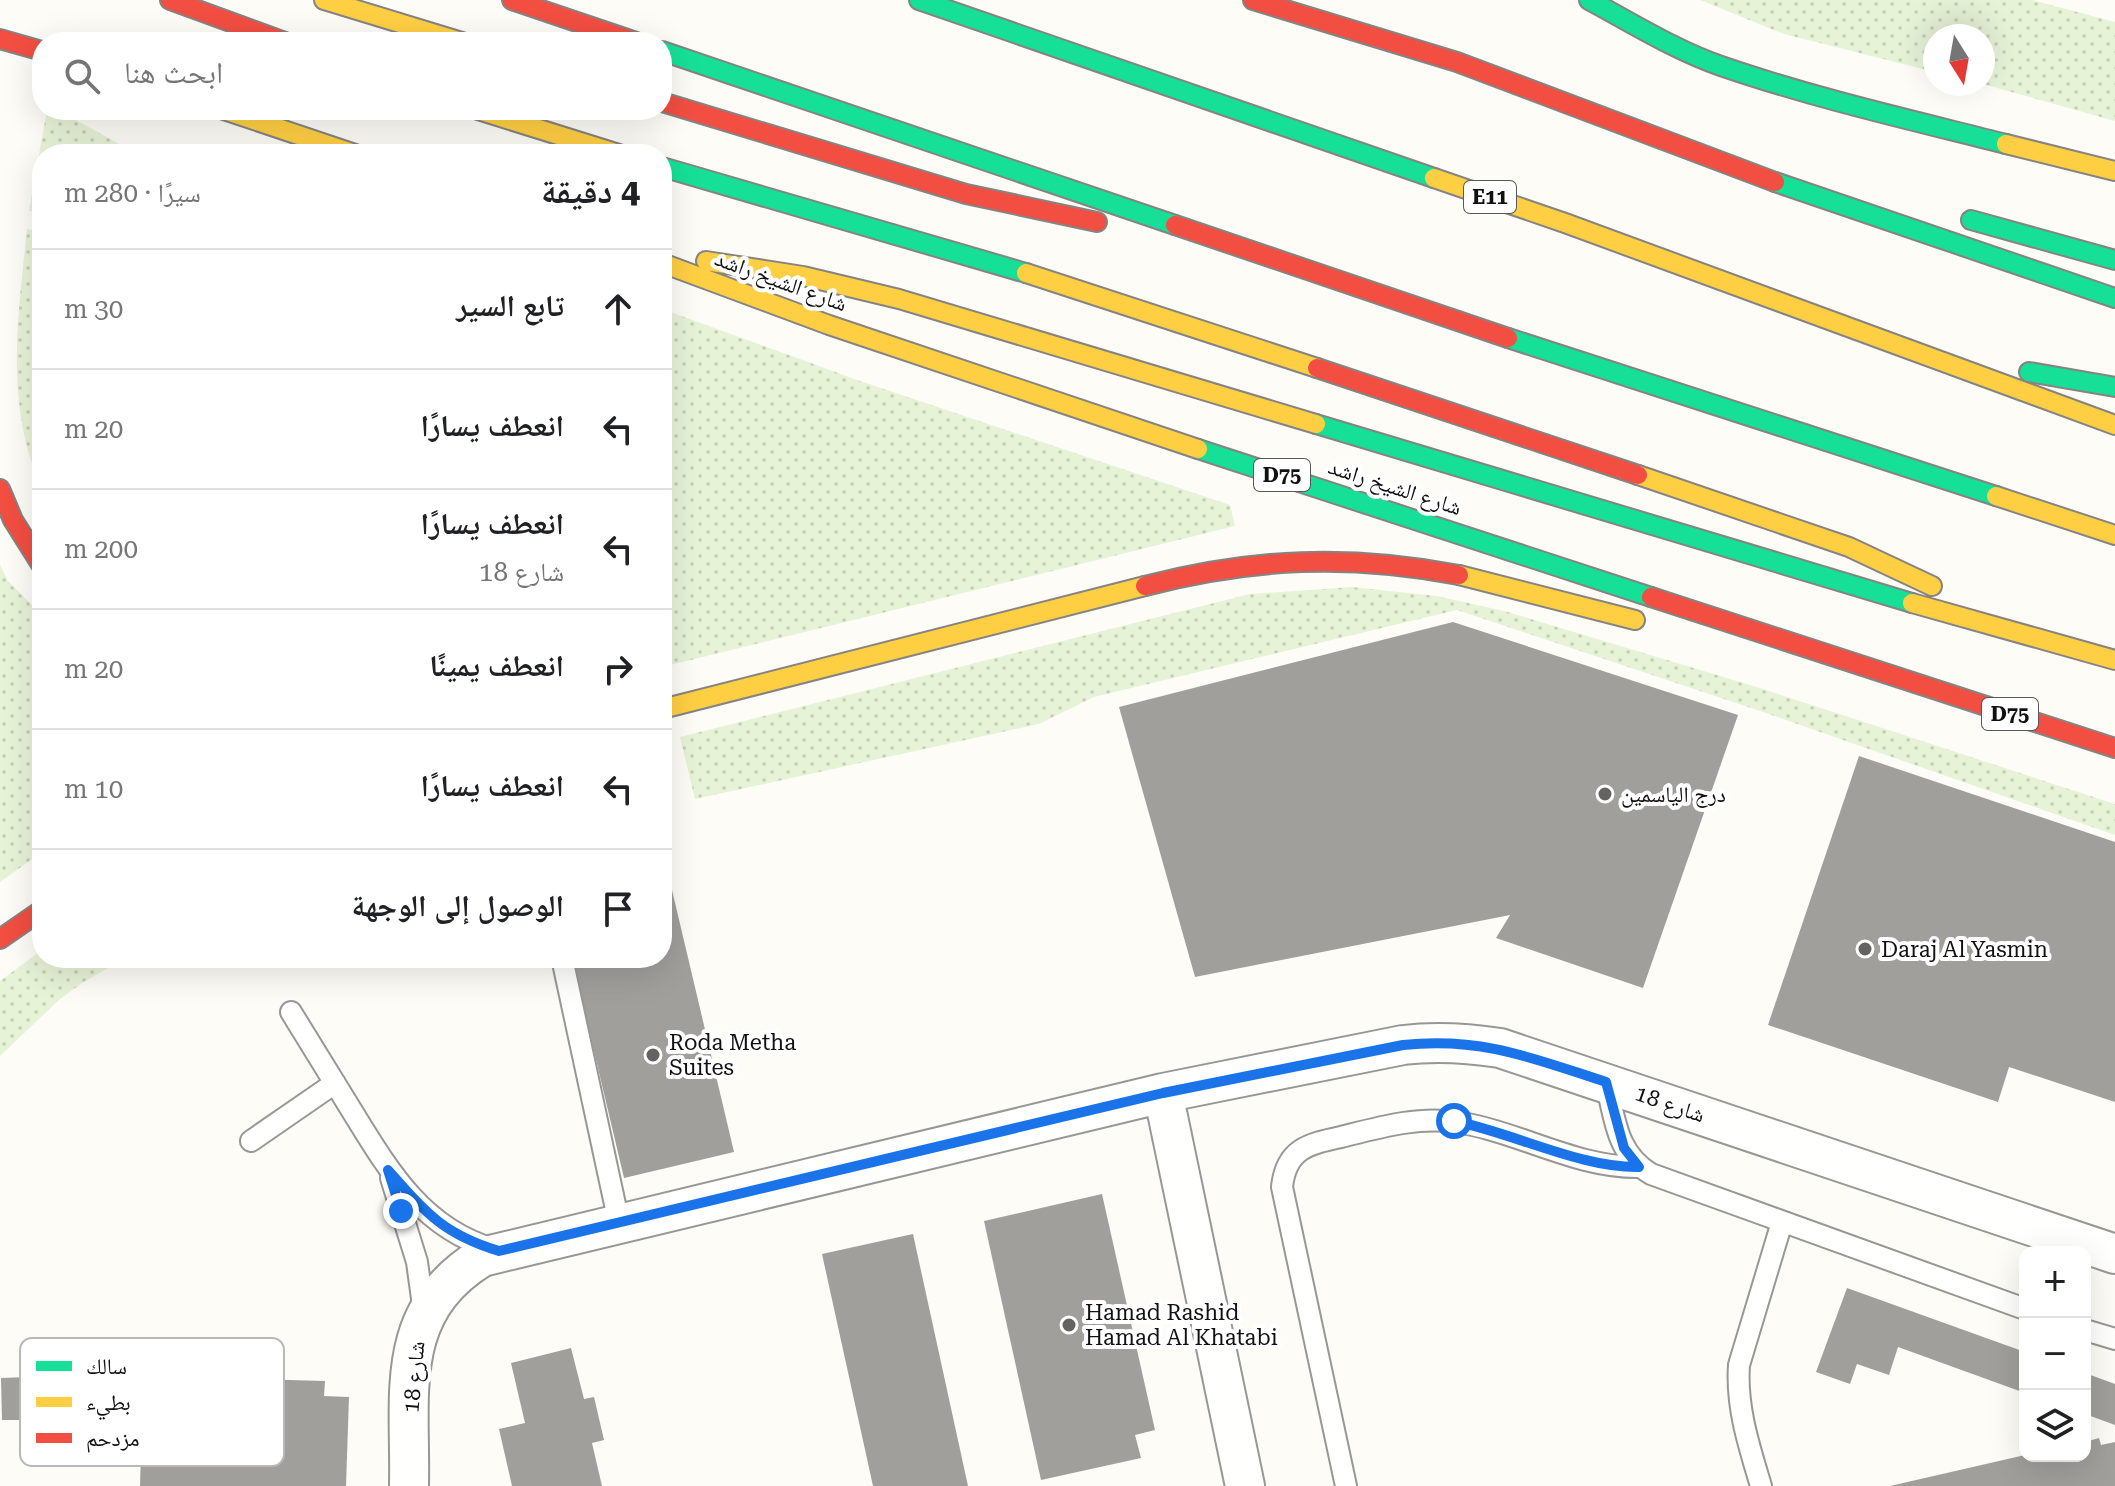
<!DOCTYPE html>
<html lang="ar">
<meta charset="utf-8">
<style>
:root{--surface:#fff;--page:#f6f6f6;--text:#202124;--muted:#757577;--line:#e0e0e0}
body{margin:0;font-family:"Roboto Serif","Noto Naskh Arabic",serif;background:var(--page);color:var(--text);direction:rtl}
.controls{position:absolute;right:24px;bottom:24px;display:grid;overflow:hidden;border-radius:16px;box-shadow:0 8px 32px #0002}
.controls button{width:72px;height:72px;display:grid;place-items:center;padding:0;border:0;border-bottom:2px solid var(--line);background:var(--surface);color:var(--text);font:40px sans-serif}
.compass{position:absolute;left:1923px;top:24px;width:72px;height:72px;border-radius:50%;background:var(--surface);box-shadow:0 8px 32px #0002;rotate:169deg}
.stop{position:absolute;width:24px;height:24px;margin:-18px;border:6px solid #1a73e8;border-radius:50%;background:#fff}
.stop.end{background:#1a73e8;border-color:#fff;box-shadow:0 2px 8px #0008}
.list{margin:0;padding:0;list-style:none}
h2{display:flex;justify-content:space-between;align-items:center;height:104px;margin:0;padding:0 32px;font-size:34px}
h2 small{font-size:26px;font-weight:400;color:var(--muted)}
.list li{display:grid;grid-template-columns:52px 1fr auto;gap:24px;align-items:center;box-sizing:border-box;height:120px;padding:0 32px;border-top:2px solid var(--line)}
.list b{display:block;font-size:30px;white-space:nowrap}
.list p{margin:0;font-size:26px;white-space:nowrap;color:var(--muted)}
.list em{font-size:26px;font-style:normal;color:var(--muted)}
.icon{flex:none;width:44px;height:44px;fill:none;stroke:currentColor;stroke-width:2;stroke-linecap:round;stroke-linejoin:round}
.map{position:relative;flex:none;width:2115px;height:1486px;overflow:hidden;direction:ltr}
.search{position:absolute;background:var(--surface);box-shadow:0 8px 32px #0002;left:32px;top:32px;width:640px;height:88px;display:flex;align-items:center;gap:20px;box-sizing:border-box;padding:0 28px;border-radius:32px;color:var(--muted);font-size:30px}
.panel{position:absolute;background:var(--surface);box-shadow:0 8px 32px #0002;left:32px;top:144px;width:640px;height:824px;border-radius:32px;direction:rtl}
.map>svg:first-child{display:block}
.grass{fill:url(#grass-dots)}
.building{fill:#a19f9c}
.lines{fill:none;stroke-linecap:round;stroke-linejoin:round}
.lane-casing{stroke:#979795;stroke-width:24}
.street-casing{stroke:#979795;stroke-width:42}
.fast-casing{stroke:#858482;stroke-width:22}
.slow-casing{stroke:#858482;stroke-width:22}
.jam-casing{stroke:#858482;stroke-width:22}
.lane{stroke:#fffffe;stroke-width:20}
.street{stroke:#fffffe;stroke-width:38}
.fast{stroke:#16e098;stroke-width:18}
.slow{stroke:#ffcf43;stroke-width:18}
.jam{stroke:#f24e42;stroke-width:18}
.route{stroke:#1a73e8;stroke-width:10}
.poi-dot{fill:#646362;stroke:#fff;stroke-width:3}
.labels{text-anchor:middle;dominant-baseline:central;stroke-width:8;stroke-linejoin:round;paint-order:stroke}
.shield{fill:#fff;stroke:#585858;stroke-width:2}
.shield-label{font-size:20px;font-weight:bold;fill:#111}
.street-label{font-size:22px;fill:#111;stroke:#fff}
.poi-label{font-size:22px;fill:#111;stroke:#fff;text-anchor:start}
.key{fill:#fff;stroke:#b8b8b8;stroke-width:2}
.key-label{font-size:22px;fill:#111}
</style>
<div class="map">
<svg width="2115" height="1486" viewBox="0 0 2115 1486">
<defs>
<pattern id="grass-dots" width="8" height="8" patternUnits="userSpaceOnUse" patternTransform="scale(2)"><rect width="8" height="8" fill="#e7f3d7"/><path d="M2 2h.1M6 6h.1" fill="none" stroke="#c5cfb8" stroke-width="1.8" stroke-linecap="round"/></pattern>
</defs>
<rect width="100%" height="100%" fill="#fdfcf7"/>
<path class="grass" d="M1700,0H2032L2115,22V121L1983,84V36H1935V72L1784,34Z
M47,110H58L137,154H42V213L29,211Z
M27,229L42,232V490C4,403 18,319 27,229Z
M662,309L860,381L1230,505L1235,526L662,667Z
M0,565L8,581L42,615V852L0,882Z
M1352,587L1437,596L1504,611L1760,688L2115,804V835L1766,713L1457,610L1094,697L1039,724L695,799L680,737L1250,594Z
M42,950V958H125L82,983L60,999L0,1056V981Z"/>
<path class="building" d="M1453,622L1738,715L1643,988L1496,938L1510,915L1195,977L1119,707Z
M1859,756L2115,842V1102L2009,1067L1998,1102L1768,1025Z
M663,852L734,1152L624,1178L572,958H662Z
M1102,1194L1155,1430L1135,1435L1141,1458L1041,1480L984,1221Z
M913,1234L968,1486H873L822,1254Z
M1847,1288L2025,1352V1393L1898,1347L1889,1375L1857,1364L1850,1384L1816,1372Z
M571,1348L584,1399L594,1397L604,1440L592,1443L602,1486H512L499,1429L525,1423L511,1363Z
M102,1359L104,1437L29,1439V1420H2L1,1378L54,1376V1360Z
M2085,1373L2115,1384V1425L2085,1414Z
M143,1376L325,1381L324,1396L349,1397L346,1486H140Z
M2099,1438L2101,1445L2115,1442V1486H1890L2025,1455L2085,1456V1442Z"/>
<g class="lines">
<g class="lane-casing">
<path id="lane" d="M562,958L619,1223
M291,1012C311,1045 332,1078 352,1111C389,1171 422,1228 493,1249
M1606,1082C1615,1119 1616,1153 1651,1174L2025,1309
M251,1141L335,1083
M391,1178L417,1262L424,1313
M2085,1330L2115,1339
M1346,1486L1282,1187C1286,1149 1308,1144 1341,1137C1377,1128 1418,1116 1456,1122C1518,1131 1576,1168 1639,1167
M1761,1486C1749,1446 1736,1407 1739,1365L1782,1222"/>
</g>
<g class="street-casing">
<path id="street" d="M1163,1093L1245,1486
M409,1486C411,1394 392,1312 482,1257L1163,1093L1403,1045C1437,1041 1467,1043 1500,1048L2115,1254"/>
</g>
<g class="fast-casing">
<path id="fast" d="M919,0L1434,178
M1589,0C1632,23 1675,50 1721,66C1814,98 1911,120 2006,144
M662,51L1175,225
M662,167L1026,273
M1775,182L2115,298
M1971,220L2115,260
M1508,338L1996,496
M2029,372L2115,387
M1316,424L1912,603
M1198,449L1651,597"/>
</g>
<g class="slow-casing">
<path id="slow" d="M324,0L462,42
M224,110L355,154
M478,110L619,154
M2006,144L2115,171
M1434,178L1565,223L2115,425
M706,261L803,276L899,299L1316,424
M662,263L829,325L1198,449
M1026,273L1317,368
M1638,475L1849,547L1932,586
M1996,496L2115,535
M1459,575L1635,620
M1912,603L2115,660
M662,709L1145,586"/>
</g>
<g class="jam-casing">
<path id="jam" d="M170,0L285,42
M512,0L636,42
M1253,0L1457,62L1775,182
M0,39L42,51
M662,102L966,194L1097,222
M1175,225L1508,338
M1317,368L1638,475
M0,489L13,520L42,566
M1145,586C1253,558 1349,554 1459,575
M1651,597L2115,748
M0,939L42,910"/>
</g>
<use href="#lane" class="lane"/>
<use href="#street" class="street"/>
<use href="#fast" class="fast"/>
<use href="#slow" class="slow"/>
<use href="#jam" class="jam"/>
</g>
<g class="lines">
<path class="route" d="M401,1211L388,1170C426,1213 443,1234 499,1251L1163,1093L1403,1045C1483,1037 1532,1058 1606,1082L1624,1148L1639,1167C1580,1168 1514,1133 1454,1121"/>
</g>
<g class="poi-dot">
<circle cx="1605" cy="794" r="8"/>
<circle cx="1865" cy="949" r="8"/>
<circle cx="653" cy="1055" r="8"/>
<circle cx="1069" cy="1325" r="8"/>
</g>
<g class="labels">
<g class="shield">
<rect x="1464" y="181" width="52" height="32" rx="6"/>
<rect x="1254" y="459" width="56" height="32" rx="6"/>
<rect x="1982" y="698" width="56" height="32" rx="6"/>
</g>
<g class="shield-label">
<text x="1490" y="197">E11</text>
<text x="1282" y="475">D75</text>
<text x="2010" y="714">D75</text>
</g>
<g class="street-label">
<text transform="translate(781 281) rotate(20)">شارع الشيخ راشد</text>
<text transform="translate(1395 487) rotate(18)">شارع الشيخ راشد</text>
<text transform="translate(1670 1104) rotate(19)">شارع 18</text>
<text transform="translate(414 1377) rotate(-85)">شارع 18</text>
</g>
<g class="poi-label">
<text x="1621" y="794">درج الياسمين</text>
<text x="1881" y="949">Daraj Al Yasmin</text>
<text x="669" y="1042">Roda Metha<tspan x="669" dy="25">Suites</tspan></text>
<text x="1085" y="1312">Hamad Rashid<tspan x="1085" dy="25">Hamad Al Khatabi</tspan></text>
</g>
</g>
<rect x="20" y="1338" width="264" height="128" rx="12" class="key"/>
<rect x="36" y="1361" width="36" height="10" fill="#16e098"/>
<rect x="36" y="1397" width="36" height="10" fill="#ffcf43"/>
<rect x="36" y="1433" width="36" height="10" fill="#f24e42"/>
<g class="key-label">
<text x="86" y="1374">سالك</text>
<text x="86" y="1410">بطيء</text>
<text x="86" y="1446">مزدحم</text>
</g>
</svg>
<div class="controls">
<button>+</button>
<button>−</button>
<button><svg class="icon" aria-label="layers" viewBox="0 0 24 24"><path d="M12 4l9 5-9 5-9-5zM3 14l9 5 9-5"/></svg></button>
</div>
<svg class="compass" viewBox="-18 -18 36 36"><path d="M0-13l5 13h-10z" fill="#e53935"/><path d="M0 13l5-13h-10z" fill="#757577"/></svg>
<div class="stop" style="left:1454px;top:1121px"></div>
<div class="stop end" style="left:401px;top:1211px"></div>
<div class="search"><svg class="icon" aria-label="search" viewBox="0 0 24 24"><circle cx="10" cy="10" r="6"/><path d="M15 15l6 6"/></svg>ابحث هنا</div>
<section class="panel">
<h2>4 دقيقة<small>سيرًا · 280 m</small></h2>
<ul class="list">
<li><svg class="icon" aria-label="ahead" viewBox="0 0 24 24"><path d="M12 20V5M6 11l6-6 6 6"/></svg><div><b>تابع السير</b></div><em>30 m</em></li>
<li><svg class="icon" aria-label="left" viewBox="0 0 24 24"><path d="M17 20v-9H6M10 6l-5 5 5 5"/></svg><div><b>انعطف يسارًا</b></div><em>20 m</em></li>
<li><svg class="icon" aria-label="left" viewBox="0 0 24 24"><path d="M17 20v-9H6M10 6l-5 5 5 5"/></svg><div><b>انعطف يسارًا</b><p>شارع 18</p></div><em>200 m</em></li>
<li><svg class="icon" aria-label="right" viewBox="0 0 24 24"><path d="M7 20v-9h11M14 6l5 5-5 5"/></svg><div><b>انعطف يمينًا</b></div><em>20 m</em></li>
<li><svg class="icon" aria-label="left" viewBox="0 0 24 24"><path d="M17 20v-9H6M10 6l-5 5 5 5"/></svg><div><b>انعطف يسارًا</b></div><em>10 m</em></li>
<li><svg class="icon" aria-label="arrive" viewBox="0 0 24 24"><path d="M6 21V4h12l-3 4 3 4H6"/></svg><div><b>الوصول إلى الوجهة</b></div></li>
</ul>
</section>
</div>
